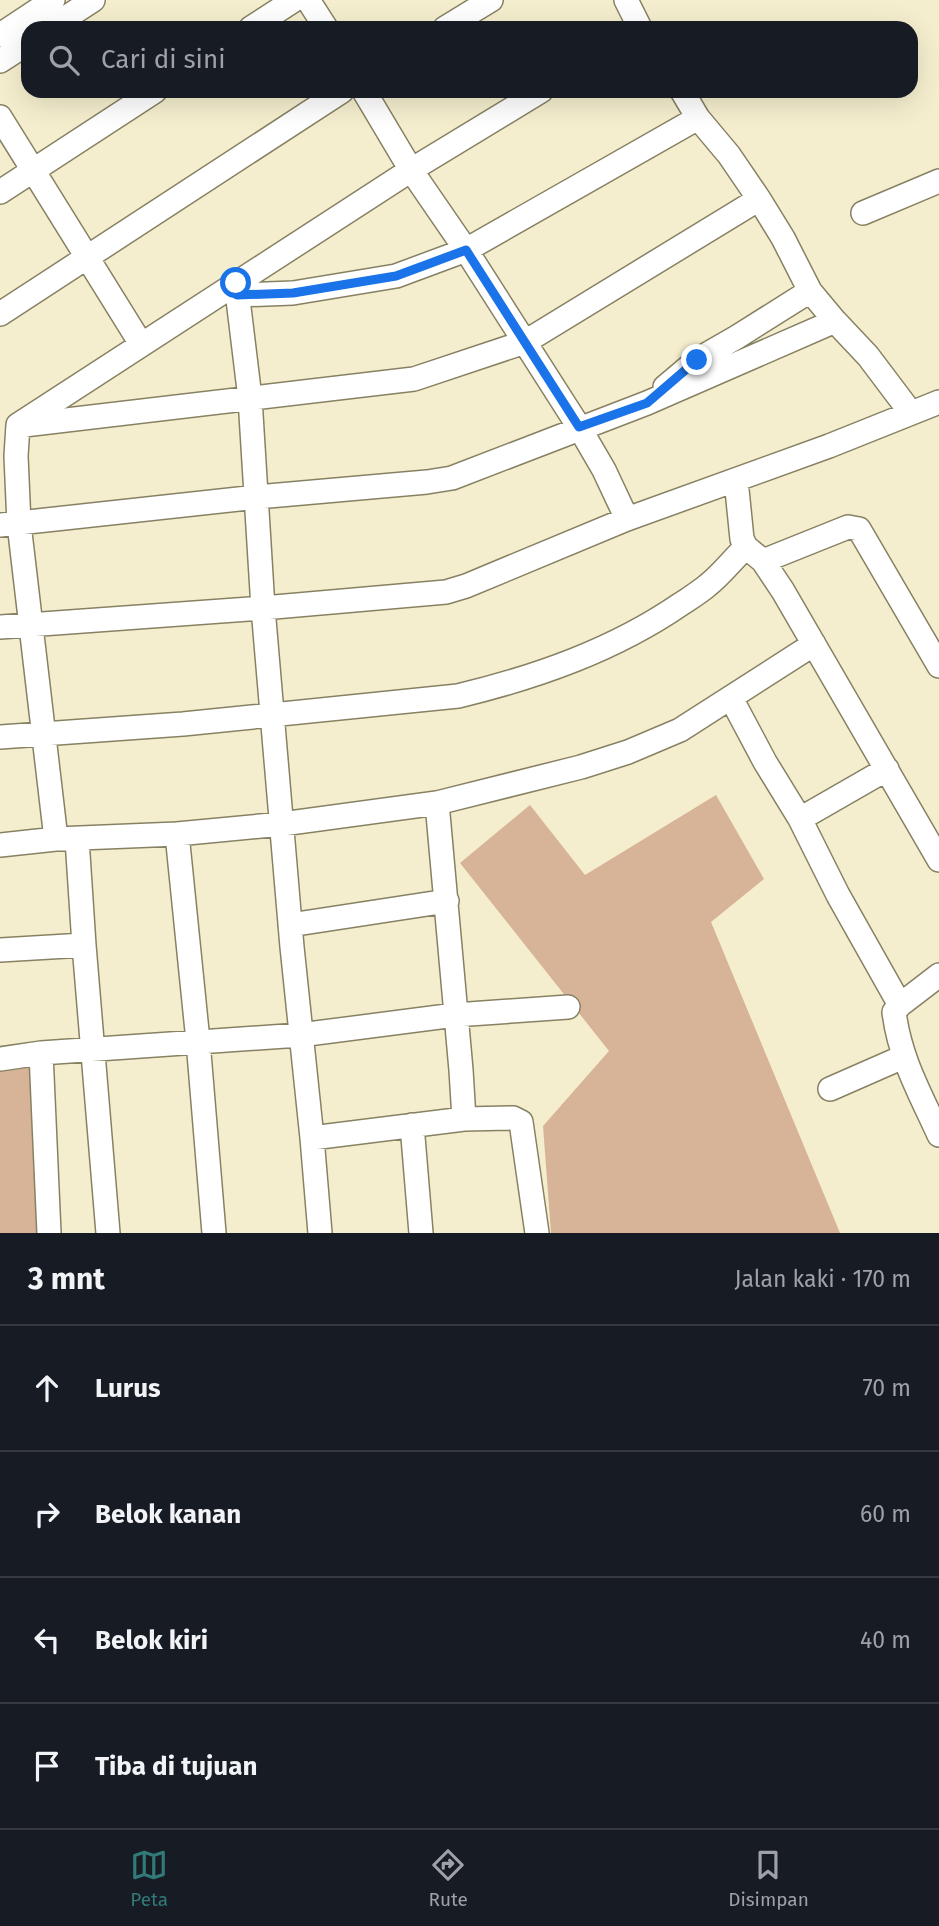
<!DOCTYPE html>
<html lang="id">
<meta charset="utf-8">
<style>
:root{--surface:#171b24;--page:#242831;--text:#f1f3f6;--muted:#9ea1a6;--line:#363941;--accent:#317a79}
body{margin:0;font-family:"Fira Sans",sans-serif;background:var(--page);color:var(--text)}
.stop{position:absolute;width:21px;height:21px;margin:-16px;border:5px solid #1a73e8;border-radius:50%;background:#fff}
.stop.end{background:#1a73e8;border-color:#fff;box-shadow:0 2px 7px #0008}
.list{margin:0;padding:0;list-style:none}
h2{display:flex;justify-content:space-between;align-items:center;height:91px;margin:0;padding:0 28px;font-size:30px}
h2 small{font-size:23px;font-weight:400;color:var(--muted)}
.list li{display:grid;grid-template-columns:46px 1fr auto;gap:21px;align-items:center;box-sizing:border-box;height:126px;padding:0 28px;border-top:2px solid var(--line)}
.list b{display:block;font-size:26px;white-space:nowrap}
.list em{font-size:23px;font-style:normal;color:var(--muted)}
.icon{flex:none;width:38px;height:38px;fill:none;stroke:currentColor;stroke-width:2;stroke-linecap:round;stroke-linejoin:round}
.map{position:relative;flex:none;width:939px;height:1233px;overflow:hidden}
.search{position:absolute;background:var(--surface);box-shadow:0 7px 28px #0002;left:21px;right:21px;top:21px;height:77px;display:flex;align-items:center;gap:18px;box-sizing:border-box;padding:0 24px;border-radius:21px;color:var(--muted);font-size:26px}
.sheet{height:595px;background:var(--surface)}
nav{display:flex;justify-content:space-around;align-items:center;box-sizing:border-box;height:98px;border-top:2px solid var(--line);background:var(--surface);font-size:19px;color:var(--muted)}
nav a{display:grid;justify-items:center;gap:4px}
nav .on{color:var(--accent)}
.map>svg:first-child{display:block}
.green{fill:#d7b397}
.lines{fill:none;stroke-linecap:round;stroke-linejoin:round}
.minor-casing{stroke:#878164;stroke-width:26}
.minor{stroke:#fff;stroke-width:23}
.route{stroke:#1a73e8;stroke-width:9}
</style>
<div class="map">
<svg width="939" height="1233" viewBox="0 0 939 1233">
<rect width="100%" height="100%" fill="#f5eece"/>
<path class="green" d="M716,795L764,879L711,922L840,1233H551L543,1126L609,1051L460,863L530,805L585,875Z
M35,1064L39,1233H0V1067Z"/>
<g class="lines">
<g class="minor-casing">
<path id="minor" d="M308,0L326,28
M626,0L640,28
M50,28L93,0
M251,28L294,0
M445,28L491,0
M0,35L53,0
M0,61L28,43
M364,91L411,170L466,250L579,427L604,470L627,519
M682,91L698,118L729,155L759,199L783,238L810,291L835,321L868,356L911,413
M0,117L141,344
M0,192L155,91
M863,213L939,181
M236,283L250,398L263,608L292,947L312,1138L464,1119L513,1118L521,1122L537,1233
M237,295L293,293L396,276L466,250L698,118
M0,314L342,91
M665,387L697,360L737,337L810,291
M24,425L414,379L525,342L759,199
M736,480L742,539L746,547L763,561L783,591L939,860
M0,525L257,497L427,482L452,478L647,403L835,321
M763,561L848,527L859,529L939,666
M0,627L263,608L446,592L466,586L627,519L829,446L939,402
M731,698L765,762L800,819L838,895L900,1005L939,975
M0,737L183,724L458,696C537,677 614,650 681,604C690,598 700,592 708,585C722,574 733,559 746,547
M437,803L461,1070L464,1119
M800,819L887,769
M177,834L198,1041L214,1233
M56,839L19,524L16,456L18,425L411,170L541,91
M77,839L84,945L108,1233
M0,845L56,839L177,834L282,824L437,803L581,767L628,752L680,730L814,644
M290,925L447,901
M0,950L84,945
M900,1005L894,1012C900,1059 920,1093 939,1135
M41,1053L49,1233
M0,1059L41,1053L300,1035L455,1015L568,1007
M830,1089L903,1057
M412,1125L421,1233
M312,1138L320,1233"/>
</g>
<use href="#minor" class="minor"/>
</g>
<g class="lines">
<path class="route" d="M236,283L237,295L293,293L396,276L466,250L579,427L647,403L697,360"/>
</g>
</svg>
<div class="stop" style="left:236px;top:283px"></div>
<div class="stop end" style="left:697px;top:360px"></div>
<div class="search"><svg class="icon" aria-label="search" viewBox="0 0 24 24"><circle cx="10" cy="10" r="6"/><path d="M15 15l6 6"/></svg>Cari di sini</div>
</div>
<section class="sheet">
<h2>3 mnt<small>Jalan kaki · 170 m</small></h2>
<ul class="list">
<li><svg class="icon" aria-label="ahead" viewBox="0 0 24 24"><path d="M12 20V5M6 11l6-6 6 6"/></svg><div><b>Lurus</b></div><em>70 m</em></li>
<li><svg class="icon" aria-label="right" viewBox="0 0 24 24"><path d="M7 20v-9h11M14 6l5 5-5 5"/></svg><div><b>Belok kanan</b></div><em>60 m</em></li>
<li><svg class="icon" aria-label="left" viewBox="0 0 24 24"><path d="M17 20v-9H6M10 6l-5 5 5 5"/></svg><div><b>Belok kiri</b></div><em>40 m</em></li>
<li><svg class="icon" aria-label="arrive" viewBox="0 0 24 24"><path d="M6 21V4h12l-3 4 3 4H6"/></svg><div><b>Tiba di tujuan</b></div></li>
</ul>
</section>
<nav>
<a class="on"><svg class="icon" aria-label="map" viewBox="0 0 24 24"><path d="M3 6l6-2 6 2 6-2v14l-6 2-6-2-6 2zM9 4v14M15 6v14"/></svg>Peta</a>
<a><svg class="icon" aria-label="directions" viewBox="0 0 24 24"><path d="M12 3l9 9-9 9-9-9zM9 14v-3h6M13 9l2 2-2 2"/></svg>Rute</a>
<a><svg class="icon" aria-label="saved" viewBox="0 0 24 24"><path d="M7 4h10v16l-5-4-5 4z"/></svg>Disimpan</a>
</nav>
